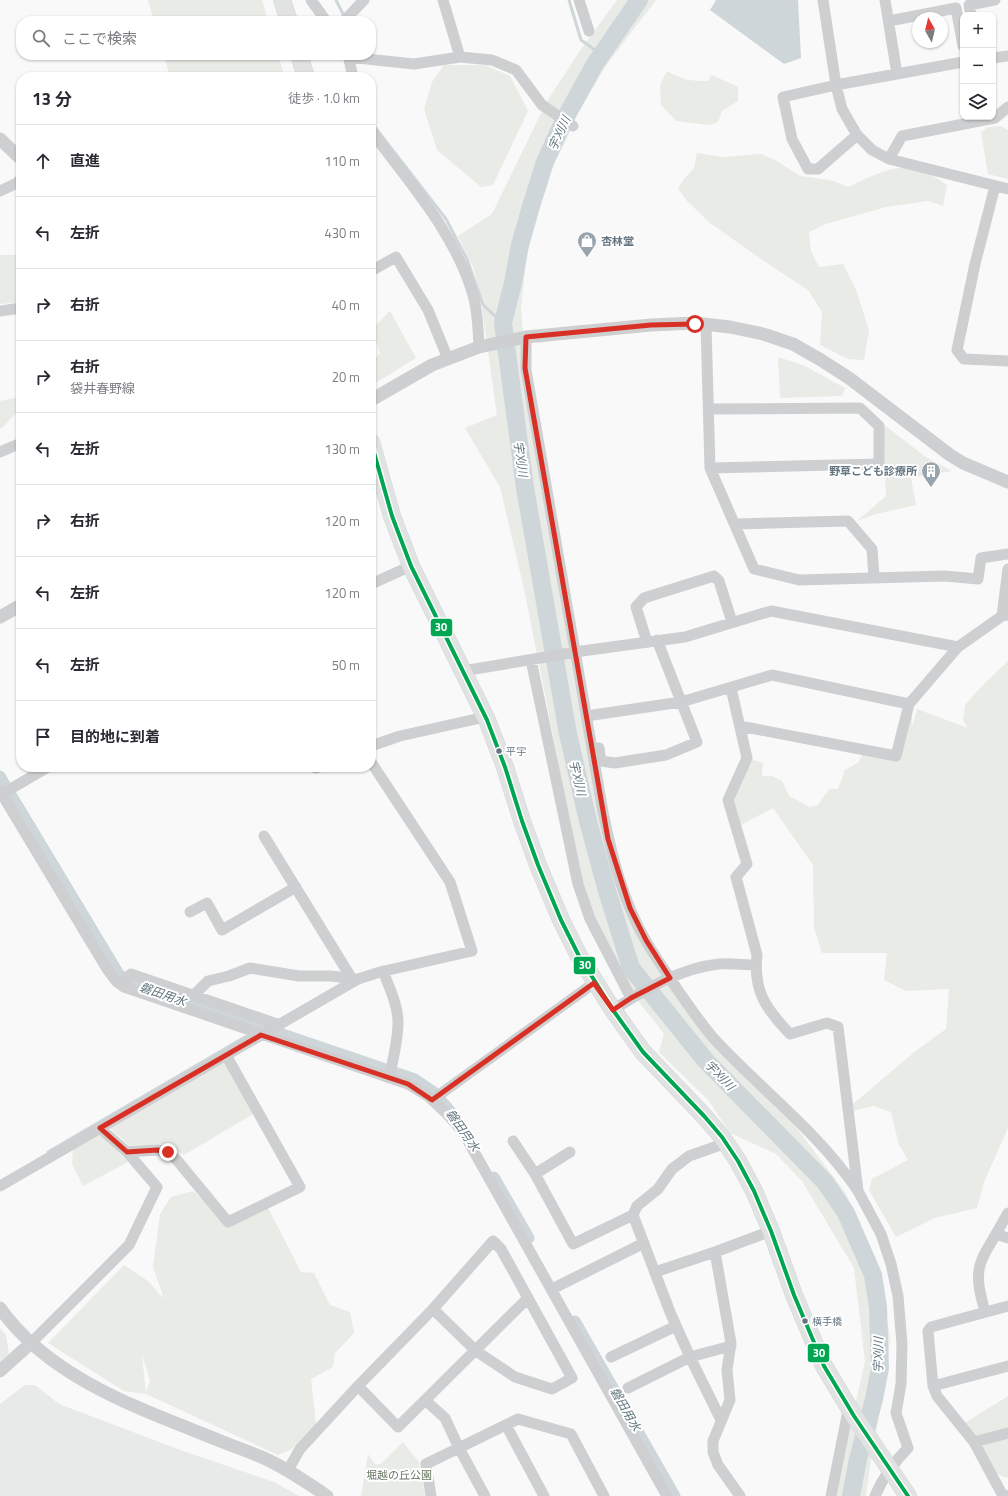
<!DOCTYPE html>
<html lang="ja">
<meta charset="utf-8">
<style>
:root{--surface:#fff;--page:#f7f7f7;--text:#2b2b33;--muted:#7c7c81;--line:#e1e1e2}
body{margin:0;font-family:"Titillium Web","Noto Sans JP",sans-serif;background:var(--page);color:var(--text)}
.controls{position:absolute;right:12px;top:12px;display:grid;overflow:hidden;border-radius:8px;box-shadow:0 1px 3px #0004}
.controls button{width:36px;height:36px;display:grid;place-items:center;padding:0;border:0;border-bottom:1px solid var(--line);background:var(--surface);color:var(--text);font:20px sans-serif}
.compass{position:absolute;left:912px;top:12px;width:36px;height:36px;border-radius:50%;background:var(--surface);box-shadow:0 1px 3px #0004;rotate:352deg}
.stop{position:absolute;width:12px;height:12px;margin:-9px;border:3px solid #d93025;border-radius:50%;background:#fff}
.stop.end{background:#d93025;border-color:#fff;box-shadow:0 1px 4px #0008}
.list{margin:0;padding:0;list-style:none}
h2{display:flex;justify-content:space-between;align-items:center;height:52px;margin:0;padding:0 16px;font-size:17px}
h2 small{font-size:13px;font-weight:400;color:var(--muted)}
.list li{display:grid;grid-template-columns:26px 1fr auto;gap:12px;align-items:center;box-sizing:border-box;height:72px;padding:0 16px;border-top:1px solid var(--line)}
.list b{display:block;font-size:15px;white-space:nowrap}
.list p{margin:0;font-size:13px;white-space:nowrap;color:var(--muted)}
.list em{font-size:13px;font-style:normal;color:var(--muted)}
.icon{flex:none;width:22px;height:22px;fill:none;stroke:currentColor;stroke-width:2;stroke-linecap:round;stroke-linejoin:round}
.map{position:relative;flex:none;width:1008px;height:1496px;overflow:hidden}
.search{position:absolute;background:var(--surface);box-shadow:0 1px 3px #0004;left:16px;top:16px;width:360px;height:44px;display:flex;align-items:center;gap:10px;box-sizing:border-box;padding:0 14px;border-radius:16px;color:var(--muted);font-size:15px}
.panel{position:absolute;background:var(--surface);box-shadow:0 1px 3px #0004;left:16px;top:72px;width:360px;height:700px;border-radius:16px}
.map>svg:first-child{display:block}
.built{fill:#e8e9e9}
.green{fill:#e8ebe6;fill-rule:evenodd}
.water{fill:#ced6d9}
.lines{fill:none;stroke-linecap:round;stroke-linejoin:round}
.stream{stroke:#ced6d9;stroke-width:3}
.canal{stroke:#ced6d9;stroke-width:11}
.river{stroke:#ced6d9;stroke-width:18}
.primary-casing{stroke:#d5d6d7;stroke-width:18}
.minor{stroke:#cecfd0;stroke-width:11}
.tertiary{stroke:#cecfd0;stroke-width:13}
.primary{stroke:#e1e2e2;stroke-width:17}
.bus-1-casing{stroke:#fff;stroke-width:7}
.bus-1{stroke:#00a651;stroke-width:4}
.route{stroke:#d93025;stroke-width:5}
.bus-dot{fill:#657683;stroke:#fff;stroke-width:1.5}
.labels{text-anchor:middle;dominant-baseline:central;stroke-width:4;stroke-linejoin:round;paint-order:stroke}
.bus-label{font-size:10px;fill:#657683;stroke:#fff;text-anchor:start}
.poi-label{font-size:11px;font-weight:bold;fill:#657683;stroke:#fff;text-anchor:start}
.park-label{font-size:11px;fill:#687a64;stroke:#fff}
.water-label{font-size:12px;font-style:italic;fill:#60757c;stroke:#fff}
.line-badge{stroke:#fff;stroke-width:1.5}
.badge-label{font-size:11px;text-anchor:middle;font-weight:bold;fill:#fff}
</style>
<div class="map">
<svg width="1008" height="1496" viewBox="0 0 1008 1496">
<rect width="100%" height="100%" fill="#f9f9f9"/>
<path class="built" d="M0,1328L6,1335L9,1354L0,1362Z
M25,1385H35L59,1404L183,1451L274,1482L299,1496H0V1404Z"/>
<path class="green" d="M148,0H262L268,21H154Z
M617,0H656L605,67L577,115L573,126L545,181L527,252L521,308L526,370L543,487L574,681L606,841L629,917L689,1013L789,1118L845,1192L876,1259L890,1337L886,1378L869,1472L866,1496H835L865,1361L854,1268L802,1181L776,1154L730,1133L709,1101L659,1052L664,1034L632,993L581,891L553,735L524,589L500,487L465,428L497,415L482,310L483,305L473,267L458,236L492,214L546,103L579,52Z
M164,55H278L285,77H170Z
M444,65H485L510,76L528,111L493,185L481,187L437,150L424,109L432,82Z
M667,71C682,80 691,81 708,81L712,75L738,87V101L722,111L718,122L709,125L676,121L661,105L660,85Z
M1001,126L1008,130V179L988,174L981,132L988,127Z
M697,153L724,157L761,154L775,160L800,176L830,180L849,187C887,168 909,157 947,185L943,206L928,201L886,207L826,224L809,232L811,251L819,267L843,264L856,290L869,330L864,360L848,359L820,345L822,312L808,290L764,261L710,223L688,202L678,189L683,180L694,168Z
M0,255H21V302L0,304Z
M390,311L416,358L377,382L371,380V363L380,353L372,329Z
M778,357L805,366L845,388L842,396L780,398Z
M19,397L21,408L2,428H0V401Z
M883,424L926,457L952,471L911,478L916,505L876,514L857,521L886,496Z
M1008,661V1128L984,1182L977,1208L935,1218L896,1237L869,1190L872,1179L908,1160L899,1145L891,1112L873,1106L854,1111L853,1104L917,1050L946,1029L949,989L906,991L884,980L887,953H822L814,928L813,865L773,808L741,825L729,798L747,758L763,763L762,776H772L782,781L789,796L810,807L818,805L829,789H838L845,770L858,763L864,752L900,760L909,716L912,713V727L917,709L968,728L963,720L965,705L983,685Z
M226,1062L255,1113L184,1155L159,1144L131,1147L110,1128Z
M101,1134L128,1162L83,1186L72,1164L73,1149Z
M193,1191L232,1224L266,1204L301,1272L314,1273L330,1305L350,1312L354,1333L335,1353L333,1367L311,1379L316,1425L292,1449L278,1455L146,1394L124,1391L48,1343L124,1265L148,1281L164,1299L153,1267L160,1214L171,1197ZM142,1355L150,1380L146,1393L142,1356Z
M1008,1396V1478C986,1474 971,1444 960,1426Z
M403,1442L419,1462L425,1496H361L368,1454L375,1464H381Z"/>
<path class="water" d="M716,0H798L801,58L784,64L710,10Z"/>
<g class="lines">
<path class="stream" d="M336,0L344,16
M569,0L581,40L602,55
M371,119L374,126L446,219L467,259L483,305L503,323
M48,1152L250,1034"/>
<path class="canal" d="M0,776L119,974L132,983L415,1079L434,1092L453,1114
M494,1177L529,1238
M575,1321L675,1496"/>
<path class="river" d="M639,0L595,64L564,120L545,162L532,203L520,245L513,283L503,323L525,488L568,734L588,821L607,891L631,968L706,1061L825,1182L846,1213L873,1275L878,1307L880,1368L874,1399L858,1459L851,1496"/>
<g class="primary-casing">
<path id="primary" d="M282,0L289,21
M299,55L306,77
M371,442L392,516L411,566L487,720L505,767L522,821L538,865L561,920L579,956L613,1010L643,1052L705,1117L722,1137L738,1161L754,1191L771,1231L794,1295L824,1366L854,1416L908,1496"/>
</g>
<path class="minor" d="M311,0L326,21
M443,0L460,57
M579,0L589,31
M823,0L836,85L842,109L857,135L872,150L889,159L1008,189
M885,0L897,74
M971,15L969,5L995,0
M344,21L364,0
M889,21L956,8L963,46
M348,55L353,77
M348,57L414,64L460,57L492,60L516,70L542,105L573,126
M993,58L1008,56
M371,131C409,182 455,233 473,295C478,312 478,330 479,347
M857,135L818,169H808L792,139L783,97L836,85L963,62
M889,159L902,136L995,118L1008,107
M995,186L975,264L957,350L964,359L1008,361
M0,191L17,183L21,179
M371,271L396,257L428,310L448,359
M0,311L21,308
M706,325L710,468L754,569L799,580L945,576L978,579L981,558L1008,554
M526,337V370L603,812C612,856 623,902 646,941C655,957 667,973 677,989C690,1007 702,1026 717,1042C764,1092 820,1134 858,1191
M709,409L860,408L879,426V464L710,468
M0,452L21,443
M735,524L848,521L872,549L874,577
M371,584L411,566
M1002,616L1008,569
M647,642L636,607L644,598L714,576L719,581L732,622
M531,660L578,884L590,919L631,998
M463,671L582,651L685,637L771,611L958,647
M731,688L747,758L728,800L747,864L736,877L757,955C753,991 766,1009 790,1034L827,1023L838,1027L858,1191L881,1234L891,1264L898,1296L902,1344L901,1384L896,1413L908,1448C894,1462 883,1477 875,1496
M593,715L681,702L772,675L909,704
M740,726L896,756L909,704L958,647L1002,616L1008,615
M371,746L400,736L485,717
M599,748L601,761L615,763L666,755L697,742L657,640
M316,768L319,767
M0,791L107,969L116,981L124,987L408,1084L428,1096L448,1115L463,1132L667,1496
M0,795L48,767
M264,836L352,979
M190,912L207,903L222,930L296,887
M383,971C389,987 398,1005 398,1022C398,1041 393,1060 389,1078
M120,984L131,974L280,1025
M194,995L208,981L229,976L250,968L299,976H330L358,979
M613,1010C644,990 680,968 719,964C731,963 744,965 756,965
M432,1100L594,983
M100,1128L127,1152L157,1150L167,1152L176,1159L228,1222L300,1187L226,1055
M513,1141L535,1174L573,1244L633,1215
M535,1174L570,1152
M0,1186L358,979L380,972L472,951L450,882L371,762
M996,1234L1008,1213
M715,1252L731,1343L727,1370L730,1400L713,1441V1452L718,1465L740,1496
M655,1272L715,1252L771,1231
M552,1289L644,1243
M985,1312C981,1296 975,1279 981,1262C984,1253 991,1243 996,1234L1008,1238
M31,1343L129,1245L157,1187L127,1152
M611,1357L676,1326
M358,1386L433,1309L493,1241L501,1249L572,1378L552,1389L515,1377L476,1351L433,1309
M933,1386L1008,1366
M628,1388L690,1357L731,1346
M425,1400L445,1418L459,1448L485,1496
M721,1420L690,1357L670,1312L633,1215L637,1206L658,1189L672,1169L680,1163L689,1156L726,1143
M506,1425L544,1496
M974,1442L1008,1433
M288,1470L300,1449L358,1386L398,1427L528,1298
M431,1496L426,1464L518,1419L571,1434L604,1496
M831,1496L849,1406
M1008,1496L1002,1494L974,1442L937,1396L933,1386L928,1331L931,1327L1008,1306"/>
<path class="tertiary" d="M0,139L21,159
M371,400L432,365L479,347L526,337L651,325L695,323L730,327L763,334L793,344L821,360L849,378L950,455L963,463L1008,482
M0,617L21,605
M0,1308C51,1380 144,1410 223,1442C238,1448 253,1453 268,1460C289,1470 308,1483 327,1496
M0,1371L31,1343"/>
<use href="#primary" class="primary"/>
<g class="bus-1-casing">
<path id="bus-1" d="M371,442L392,516L411,566L487,720L505,767L522,821L538,865L561,920L579,956L613,1010L643,1052L705,1117L722,1137L738,1161L754,1191L771,1231L794,1295L824,1366L854,1416L908,1496"/>
</g>
<use href="#bus-1" class="bus-1"/>
</g>
<g class="lines">
<path class="route" d="M168,1152L157,1150L127,1152L100,1128L261,1035L408,1084L432,1100L594,983L613,1010L631,998L670,978L646,940L630,908L608,839L525,368L526,337L651,325L695,324"/>
</g>
<defs>
<g id="shop-pin" transform="scale(1)"><path d="M0 17L-7.5 6A9.5 9.5 0 1 1 7.5 6Z" fill="#99a4ac" stroke="#fff"/><path d="M-5-2.5h2.3a2.7 3.5 0 0 1 5.4 0H5L5.5 6h-11ZM-1.5-2.5h3a1.5 2.3 0 0 0-3 0Z" fill="#fff"/></g>
<g id="building-pin" transform="scale(1)"><path d="M0 17L-7.5 6A9.5 9.5 0 1 1 7.5 6Z" fill="#99a4ac" stroke="#fff"/><path d="M-4-6H4V6H1V3H-1V6H-4ZM-2.5-4.3h1.7v1.8h-1.7ZM.8-4.3h1.7v1.8H.8ZM-2.5-1h1.7V.8h-1.7ZM.8-1h1.7V.8H.8Z" fill="#fff"/></g>
</defs>
<g fill-rule="evenodd">
<use href="#shop-pin" x="587" y="241"/>
<use href="#building-pin" x="931" y="471"/>
</g>
<g class="bus-dot">
<circle cx="499" cy="751" r="3.5"/>
<circle cx="805" cy="1321" r="3.5"/>
</g>
<g class="labels">
<g class="bus-label">
<text x="506" y="751">平宇</text>
<text x="812" y="1321">横手橋</text>
</g>
<g class="poi-label">
<text x="601" y="241">杏林堂</text>
<text x="917" y="471" text-anchor="end">野草こども診療所</text>
</g>
<g class="park-label">
<text x="399" y="1475">堀越の丘公園</text>
</g>
<g class="water-label">
<text transform="translate(559 133) rotate(-65)">宇刈川</text>
<text transform="translate(521 459) rotate(82)">宇刈川</text>
<text transform="translate(578 778) rotate(77)">宇刈川</text>
<text transform="translate(163 994) rotate(19)">磐田用水</text>
<text transform="translate(720 1075) rotate(46)">宇刈川</text>
<text transform="translate(463 1130) rotate(55)">磐田用水</text>
<text transform="translate(878 1355) rotate(-89)">宇刈川</text>
<text transform="translate(626 1409) rotate(60)">磐田用水</text>
</g>
</g>
<g class="line-badge">
<rect x="430" y="618" width="23" height="19" rx="4" fill="#00a651"/>
<rect x="573" y="956" width="23" height="19" rx="4" fill="#00a651"/>
<rect x="807" y="1343" width="23" height="20" rx="4" fill="#00a651"/>
</g>
<g class="badge-label">
<text x="441" y="631">30</text>
<text x="585" y="969">30</text>
<text x="819" y="1357">30</text>
</g>
</svg>
<div class="controls">
<button>+</button>
<button>−</button>
<button><svg class="icon" aria-label="layers" viewBox="0 0 24 24"><path d="M12 4l9 5-9 5-9-5zM3 14l9 5 9-5"/></svg></button>
</div>
<svg class="compass" viewBox="-18 -18 36 36"><path d="M0-13l5 13h-10z" fill="#e53935"/><path d="M0 13l5-13h-10z" fill="#7c7c81"/></svg>
<div class="stop" style="left:695px;top:324px"></div>
<div class="stop end" style="left:168px;top:1152px"></div>
<div class="search"><svg class="icon" aria-label="search" viewBox="0 0 24 24"><circle cx="10" cy="10" r="6"/><path d="M15 15l6 6"/></svg>ここで検索</div>
<section class="panel">
<h2>13 分<small>徒歩 · 1.0 km</small></h2>
<ul class="list">
<li><svg class="icon" aria-label="ahead" viewBox="0 0 24 24"><path d="M12 20V5M6 11l6-6 6 6"/></svg><div><b>直進</b></div><em>110 m</em></li>
<li><svg class="icon" aria-label="left" viewBox="0 0 24 24"><path d="M17 20v-9H6M10 6l-5 5 5 5"/></svg><div><b>左折</b></div><em>430 m</em></li>
<li><svg class="icon" aria-label="right" viewBox="0 0 24 24"><path d="M7 20v-9h11M14 6l5 5-5 5"/></svg><div><b>右折</b></div><em>40 m</em></li>
<li><svg class="icon" aria-label="right" viewBox="0 0 24 24"><path d="M7 20v-9h11M14 6l5 5-5 5"/></svg><div><b>右折</b><p>袋井春野線</p></div><em>20 m</em></li>
<li><svg class="icon" aria-label="left" viewBox="0 0 24 24"><path d="M17 20v-9H6M10 6l-5 5 5 5"/></svg><div><b>左折</b></div><em>130 m</em></li>
<li><svg class="icon" aria-label="right" viewBox="0 0 24 24"><path d="M7 20v-9h11M14 6l5 5-5 5"/></svg><div><b>右折</b></div><em>120 m</em></li>
<li><svg class="icon" aria-label="left" viewBox="0 0 24 24"><path d="M17 20v-9H6M10 6l-5 5 5 5"/></svg><div><b>左折</b></div><em>120 m</em></li>
<li><svg class="icon" aria-label="left" viewBox="0 0 24 24"><path d="M17 20v-9H6M10 6l-5 5 5 5"/></svg><div><b>左折</b></div><em>50 m</em></li>
<li><svg class="icon" aria-label="arrive" viewBox="0 0 24 24"><path d="M6 21V4h12l-3 4 3 4H6"/></svg><div><b>目的地に到着</b></div></li>
</ul>
</section>
</div>
